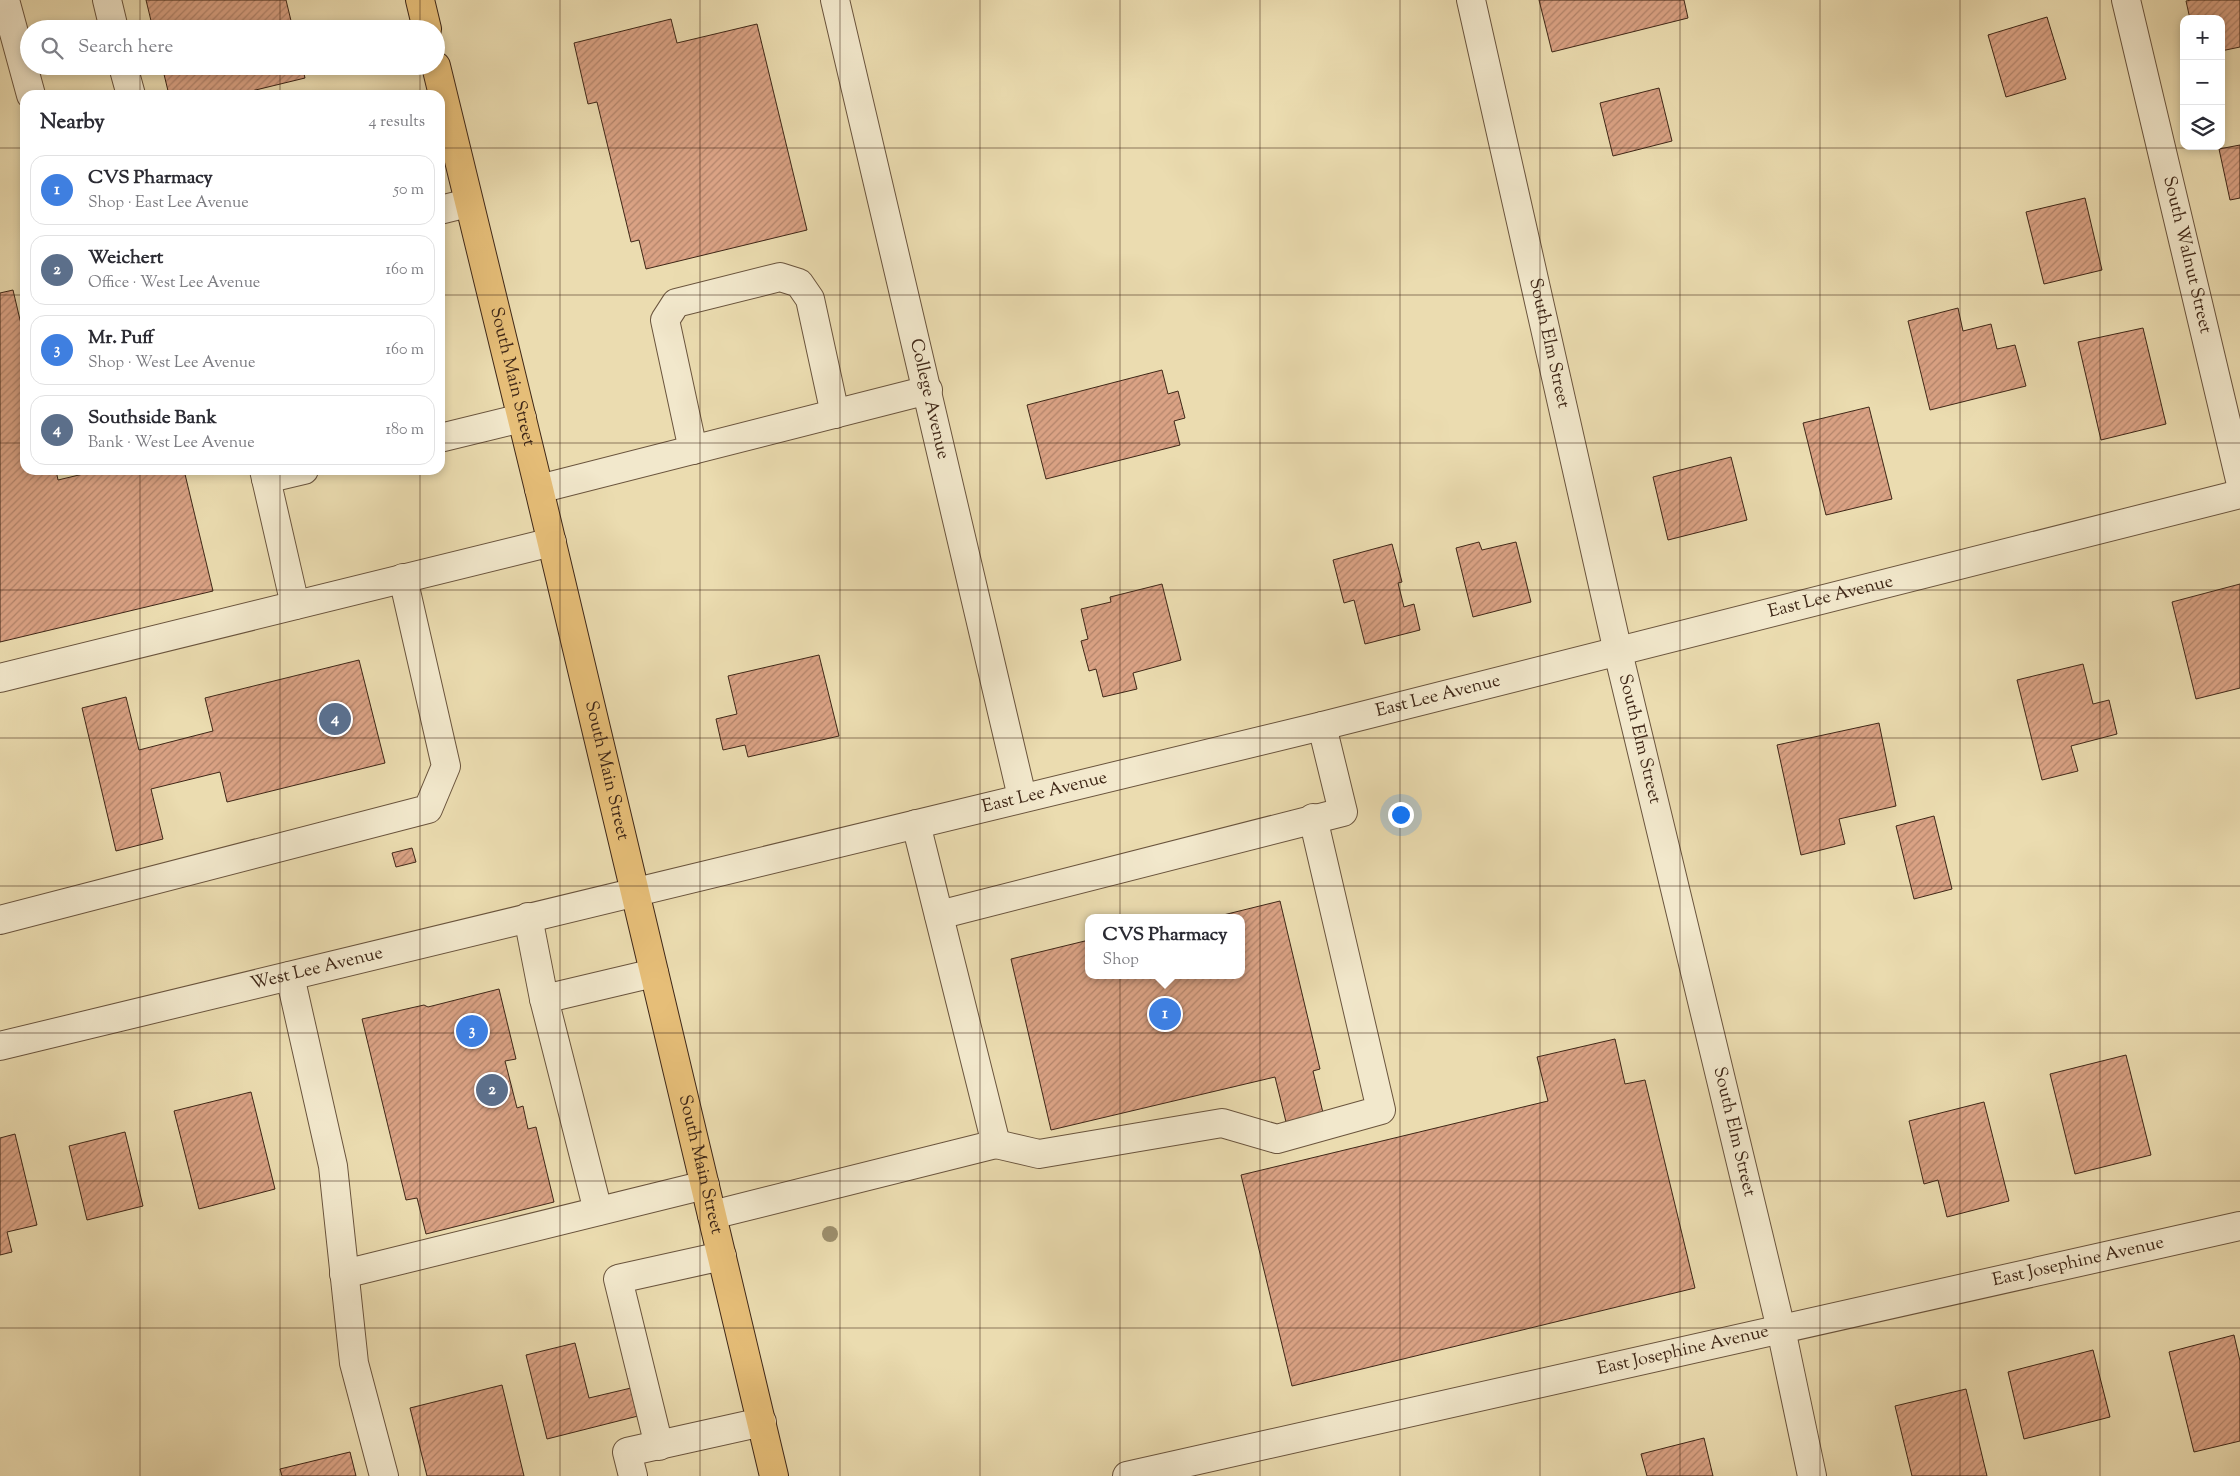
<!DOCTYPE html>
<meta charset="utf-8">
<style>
:root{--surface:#fff;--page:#f2f2f3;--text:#2b2b33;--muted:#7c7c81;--line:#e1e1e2;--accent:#8f2418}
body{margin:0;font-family:"Sorts Mill Goudy",serif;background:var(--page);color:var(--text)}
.controls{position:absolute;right:15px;top:15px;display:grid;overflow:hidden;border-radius:10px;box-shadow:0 2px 8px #0003}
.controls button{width:45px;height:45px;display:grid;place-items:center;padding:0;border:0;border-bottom:1px solid var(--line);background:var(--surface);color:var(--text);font:25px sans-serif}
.you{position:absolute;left:1400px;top:814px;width:18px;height:18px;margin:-12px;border:4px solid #fff;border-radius:50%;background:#1a73e8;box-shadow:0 0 0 8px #1a73e833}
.badge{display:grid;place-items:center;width:32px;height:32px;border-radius:50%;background:var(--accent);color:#fff;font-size:16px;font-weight:700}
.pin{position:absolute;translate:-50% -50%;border:2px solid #fff;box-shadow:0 1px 5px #0006}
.popup{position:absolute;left:1085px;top:914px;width:160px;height:65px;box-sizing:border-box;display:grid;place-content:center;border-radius:10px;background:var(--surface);filter:drop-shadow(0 1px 4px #0005);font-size:16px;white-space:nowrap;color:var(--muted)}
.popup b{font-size:19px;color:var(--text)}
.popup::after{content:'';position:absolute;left:50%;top:100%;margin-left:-10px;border:10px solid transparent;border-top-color:var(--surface)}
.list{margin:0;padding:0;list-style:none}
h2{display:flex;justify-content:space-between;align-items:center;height:65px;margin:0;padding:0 20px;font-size:21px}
h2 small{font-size:16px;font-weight:400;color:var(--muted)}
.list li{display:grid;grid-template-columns:32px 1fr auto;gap:15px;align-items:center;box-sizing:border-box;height:70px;margin:0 10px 10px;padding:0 10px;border:1px solid var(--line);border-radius:15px}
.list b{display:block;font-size:19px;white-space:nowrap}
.list p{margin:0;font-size:16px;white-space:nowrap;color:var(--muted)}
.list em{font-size:16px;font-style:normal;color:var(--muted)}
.icon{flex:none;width:28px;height:28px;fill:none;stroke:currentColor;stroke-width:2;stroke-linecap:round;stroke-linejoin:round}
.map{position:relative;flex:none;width:2240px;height:1476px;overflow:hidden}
.search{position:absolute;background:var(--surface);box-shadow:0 2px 8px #0003;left:20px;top:20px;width:425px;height:55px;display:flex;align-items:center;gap:12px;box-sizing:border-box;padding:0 18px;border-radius:28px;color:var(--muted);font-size:19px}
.panel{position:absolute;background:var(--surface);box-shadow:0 2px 8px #0003;left:20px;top:90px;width:425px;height:385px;border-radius:15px}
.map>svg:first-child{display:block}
.building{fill:url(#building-hatch);stroke:#3f2717}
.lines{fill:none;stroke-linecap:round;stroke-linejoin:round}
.minor-casing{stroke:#6a543d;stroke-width:30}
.major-casing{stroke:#3f2717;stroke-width:30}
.minor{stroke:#f2e8cc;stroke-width:28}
.major{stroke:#e6be78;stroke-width:28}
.tree{fill:#9c8e6c}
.grid{fill:none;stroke:#3f2717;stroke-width:1;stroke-opacity:0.55}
.labels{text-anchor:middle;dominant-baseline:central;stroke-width:5;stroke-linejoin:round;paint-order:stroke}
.street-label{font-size:18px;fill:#3f2717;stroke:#f2e8cc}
</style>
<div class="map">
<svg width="2240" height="1476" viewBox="0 0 2240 1476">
<defs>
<pattern id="building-hatch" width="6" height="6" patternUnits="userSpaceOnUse" patternTransform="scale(1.25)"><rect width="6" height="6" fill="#daa284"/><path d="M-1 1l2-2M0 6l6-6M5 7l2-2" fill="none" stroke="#b2846b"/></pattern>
</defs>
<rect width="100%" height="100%" fill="#ebdcb0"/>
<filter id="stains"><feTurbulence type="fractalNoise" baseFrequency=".004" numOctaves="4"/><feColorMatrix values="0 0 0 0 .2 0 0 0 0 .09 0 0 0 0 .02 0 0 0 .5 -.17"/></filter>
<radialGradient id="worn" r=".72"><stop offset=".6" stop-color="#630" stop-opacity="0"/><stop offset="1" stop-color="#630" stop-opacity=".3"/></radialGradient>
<path class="building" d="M146,0H286L293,29H153Z
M1539,0H1684L1688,18L1552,52Z
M2191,0H2240V47L2221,51V19H2190L2186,1Z
M2047,17L2066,79L2006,97L1988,35Z
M671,19L677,43L757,24L807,230L646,269L639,240L631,242L597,102L588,104L574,43Z
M162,66H302L305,78L235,95H169Z
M1659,88L1672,141L1613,156L1600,103Z
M2240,145V198L2230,200L2219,149Z
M2085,198L2102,270L2044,284L2026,212Z
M13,290L25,341V470H56L58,480L100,470H184L213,591L0,642V293Z
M1958,308L1963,331L1991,324L1997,349L2015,345L2026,386L1930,410L1908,321Z
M2143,328L2166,424L2101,440L2078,342Z
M1162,370L1168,394L1178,391L1185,418L1174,421L1180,445L1046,479L1027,405Z
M1869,407L1892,499L1826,515L1803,423Z
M1731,457L1747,520L1668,540L1653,477Z
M1479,542L1482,550L1516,542L1531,602L1473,617L1456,548Z
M1392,544L1402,582L1398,583L1404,607L1414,604L1420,630L1365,644L1354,600L1344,603L1333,560Z
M1162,584L1181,660L1133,673L1137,689L1103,697L1096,669L1089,671L1081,641L1088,639L1081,609L1111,602L1110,597Z
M2240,584V688L2196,699L2172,602Z
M819,655L839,736L748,757L745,745L723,750L716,719L737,714L728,676Z
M359,660L385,763L227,802L220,772L151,789L163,839L116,851L82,708L126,697L139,750L213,731L205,698Z
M2083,664L2093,704L2109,700L2117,734L2071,746L2078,771L2042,780L2017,680Z
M1879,723L1896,806L1839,819L1845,844L1801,855L1777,745Z
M1934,816L1952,889L1914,899L1896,826Z
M412,848L416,862L396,867L392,853Z
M1280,901L1320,1069L1313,1071L1324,1117L1287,1126L1275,1077L1051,1130L1011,959L1089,940V975H1241V918H1211Z
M499,989L516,1059L505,1061L517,1108L523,1106L528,1129L536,1127L554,1202L426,1234L417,1198L406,1200L362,1019L424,1005L428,1007Z
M1615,1039L1625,1084L1645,1080L1695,1288L1292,1386L1241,1175L1548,1101L1537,1057Z
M2126,1055L2151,1155L2075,1174L2050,1074Z
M251,1092L275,1189L199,1209L174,1111Z
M1984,1102L2009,1201L1947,1217L1938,1180L1924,1184L1909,1121Z
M125,1132L143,1206L87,1220L69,1146Z
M15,1134L37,1225L7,1232L12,1252L0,1255V1138Z
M2234,1335L2240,1361V1441L2194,1452L2169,1352Z
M575,1343L589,1398L631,1388L638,1416L547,1439L526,1355Z
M2093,1350L2110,1417L2024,1439L2008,1372Z
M502,1385L524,1476H427L410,1408Z
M1966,1389L1987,1476H1912L1895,1406Z
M1704,1438L1713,1476H1647L1641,1454Z
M350,1452L356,1476H282L280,1469Z"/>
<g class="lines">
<g class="minor-casing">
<g id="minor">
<path d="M5,0L31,95"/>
<path d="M107,0L114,29"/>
<path id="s1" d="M835,0L1022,797"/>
<path id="s2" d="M1471,0L1618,652L1781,1329L1812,1476"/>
<path id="s3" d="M2126,0L2240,480"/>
<path d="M123,66L131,95"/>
<path d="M440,210L468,203"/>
<path d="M440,438L522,418"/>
<path d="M693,450L665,320L676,303L780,277L799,283L810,299L835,414"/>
<path d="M264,470L295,605"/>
<path d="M266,479L304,470"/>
<path d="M539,489L928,390"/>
<path d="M0,678L552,542"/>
<path d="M939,915L1343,812L1322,726"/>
<path d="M528,917L544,999"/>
<path d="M0,920L428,809L446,766L403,578"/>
<path d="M290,976L333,1166L354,1363L384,1476"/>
<path id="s4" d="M0,1046L1322,726L2240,494"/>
<path d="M996,1144L1039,1154L1222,1123L1277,1139L1381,1110L1313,818"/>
<path d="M598,1211L544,999L654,973"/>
<path d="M712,1215L996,1144L916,824"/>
<path d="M344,1274L705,1185"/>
<path d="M659,1446L618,1279L722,1256"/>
<path d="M633,1476L627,1452L762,1422"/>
<path id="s5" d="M1127,1476L2240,1226"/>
</g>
</g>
<g class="major-casing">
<g id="major">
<path d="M420,0L427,29"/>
<path id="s6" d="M436,66L539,489L774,1476"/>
</g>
</g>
<use href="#minor" class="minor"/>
<use href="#major" class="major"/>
</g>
<circle class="tree" cx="830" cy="1234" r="8"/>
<path class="grid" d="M140,0V29M280,0V29M420,0V29M560,0V1476M700,0V1476M840,0V1476M980,0V1476M1120,0V1476M1260,0V1476M1400,0V1476M1540,0V1476M1680,0V1476M1820,0V1476M1960,0V1476M2100,0V1476M140,66V95M280,66V95M420,66V95M0,148H25M440,148H2240M0,295H25M440,295H2240M0,443H25M440,443H2240M140,470V1476M280,470V1476M420,470V1476M0,590H2240M0,738H2240M0,886H2240M0,1033H2240M0,1181H2240M0,1328H2240"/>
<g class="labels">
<g class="street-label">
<text stroke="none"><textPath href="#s3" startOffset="262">South Walnut Street</textPath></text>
<text stroke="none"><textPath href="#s2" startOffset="352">South Elm Street</textPath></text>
<text stroke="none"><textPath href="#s6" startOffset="320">South Main Street</textPath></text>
<text stroke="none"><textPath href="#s1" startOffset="410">College Avenue</textPath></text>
<text stroke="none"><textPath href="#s4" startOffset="1885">East Lee Avenue</textPath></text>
<text stroke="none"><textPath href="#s4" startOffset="1480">East Lee Avenue</textPath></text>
<text stroke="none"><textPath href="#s2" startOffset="758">South Elm Street</textPath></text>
<text stroke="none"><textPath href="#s6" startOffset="725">South Main Street</textPath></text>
<text stroke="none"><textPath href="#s4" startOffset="1075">East Lee Avenue</textPath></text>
<text stroke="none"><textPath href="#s4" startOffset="326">West Lee Avenue</textPath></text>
<text stroke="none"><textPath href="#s2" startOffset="1162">South Elm Street</textPath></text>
<text stroke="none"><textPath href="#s6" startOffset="1130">South Main Street</textPath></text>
<text stroke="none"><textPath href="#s5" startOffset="975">East Josephine Avenue</textPath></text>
<text stroke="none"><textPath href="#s5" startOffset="570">East Josephine Avenue</textPath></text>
</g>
</g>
<rect width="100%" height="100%" filter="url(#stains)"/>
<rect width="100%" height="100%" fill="url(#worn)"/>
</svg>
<div class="controls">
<button>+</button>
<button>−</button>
<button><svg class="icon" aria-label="layers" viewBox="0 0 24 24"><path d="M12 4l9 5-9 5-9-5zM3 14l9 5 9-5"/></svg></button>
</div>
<div class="you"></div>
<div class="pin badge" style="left:1165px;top:1014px;background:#3f7fe0">1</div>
<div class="popup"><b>CVS Pharmacy</b>Shop</div>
<div class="pin badge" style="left:492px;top:1090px;background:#5c6f8a">2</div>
<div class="pin badge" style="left:472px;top:1031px;background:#3f7fe0">3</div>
<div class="pin badge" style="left:335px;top:719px;background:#5c6f8a">4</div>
<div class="search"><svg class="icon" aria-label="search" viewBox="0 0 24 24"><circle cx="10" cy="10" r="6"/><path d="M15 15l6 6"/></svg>Search here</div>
<section class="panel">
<h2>Nearby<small>4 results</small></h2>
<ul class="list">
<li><span class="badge" style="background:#3f7fe0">1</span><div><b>CVS Pharmacy</b><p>Shop · East Lee Avenue</p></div><em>50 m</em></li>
<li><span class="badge" style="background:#5c6f8a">2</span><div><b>Weichert</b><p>Office · West Lee Avenue</p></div><em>160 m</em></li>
<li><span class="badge" style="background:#3f7fe0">3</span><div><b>Mr. Puff</b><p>Shop · West Lee Avenue</p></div><em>160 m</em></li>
<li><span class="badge" style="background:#5c6f8a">4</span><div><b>Southside Bank</b><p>Bank · West Lee Avenue</p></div><em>180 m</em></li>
</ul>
</section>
</div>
